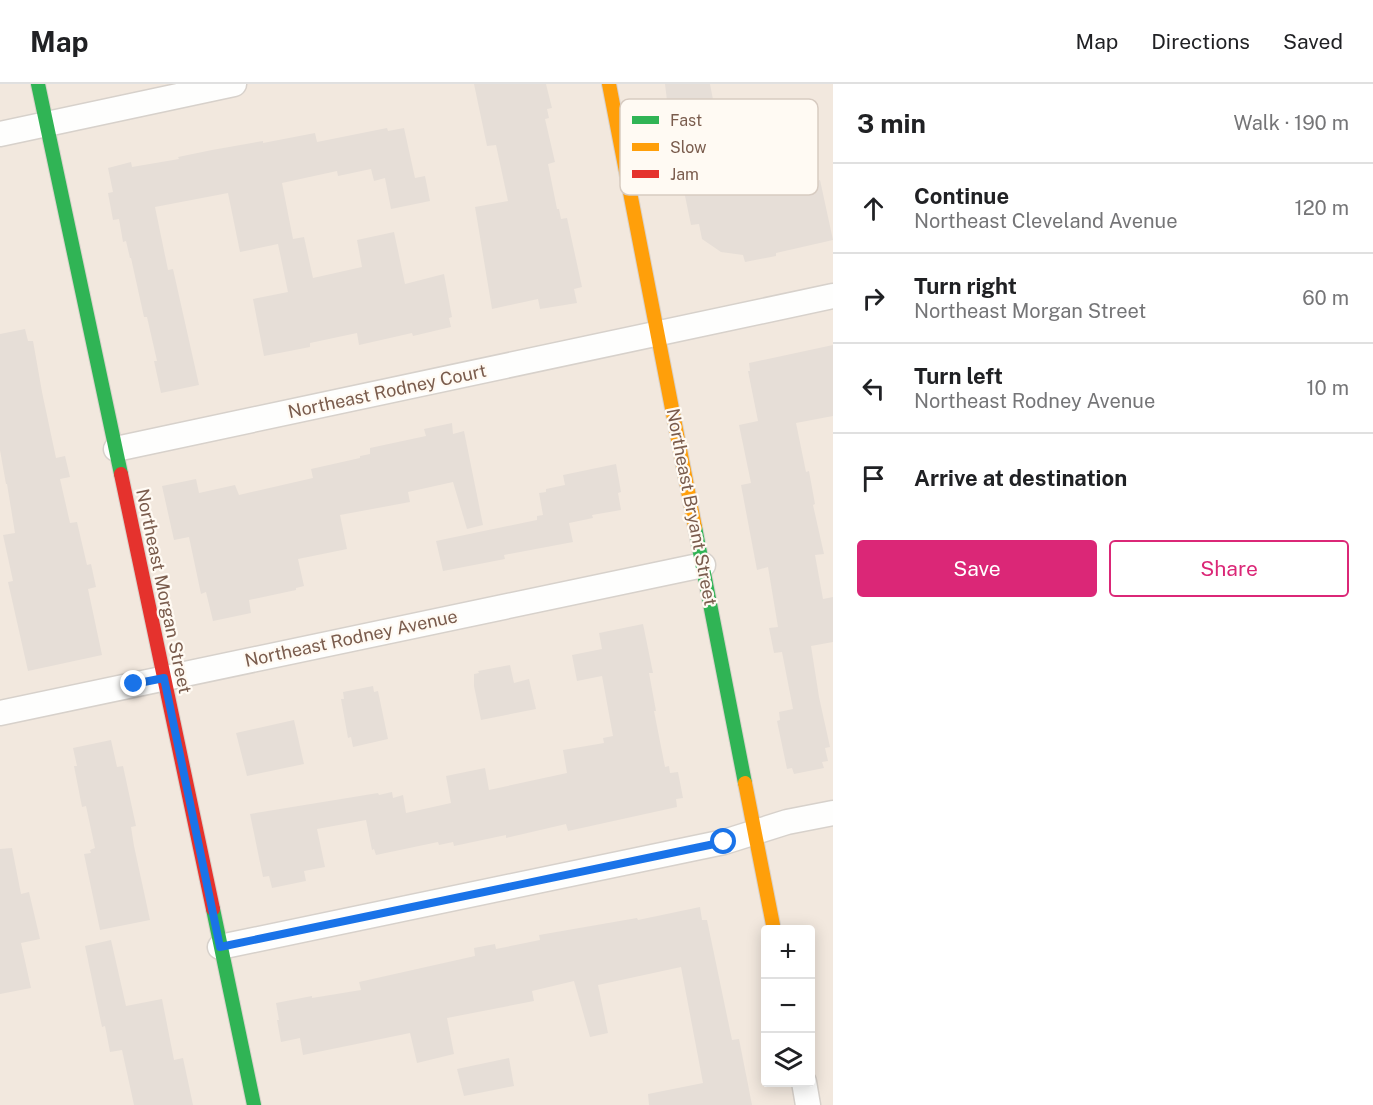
<!DOCTYPE html>
<meta charset="utf-8">
<style>
:root{--surface:#fff;--page:#f6f6f6;--text:#202124;--muted:#757577;--line:#e0e0e0;--accent:#db2777}
body{margin:0;font-family:"Public Sans",sans-serif;background:var(--page);color:var(--text)}
.controls{position:absolute;right:18px;bottom:18px;display:grid;overflow:hidden;border-radius:6px;box-shadow:0 3px 15px #0003}
.controls button{width:54px;height:54px;display:grid;place-items:center;padding:0;border:0;border-bottom:2px solid var(--line);background:var(--surface);color:var(--text);font:30px sans-serif}
.stop{position:absolute;width:18px;height:18px;margin:-14px;border:4px solid #1a73e8;border-radius:50%;background:#fff}
.stop.end{background:#1a73e8;border-color:#fff;box-shadow:0 2px 6px #0008}
.list{margin:0;padding:0;list-style:none}
h2{display:flex;justify-content:space-between;align-items:center;height:78px;margin:0;padding:0 24px;font-size:26px}
h2 small{font-size:20px;font-weight:400;color:var(--muted)}
.list li{display:grid;grid-template-columns:39px 1fr auto;gap:18px;align-items:center;box-sizing:border-box;height:90px;padding:0 24px;border-top:2px solid var(--line)}
.list b{display:block;font-size:22px;white-space:nowrap}
.list p{margin:0;font-size:20px;white-space:nowrap;color:var(--muted)}
.list em{font-size:20px;font-style:normal;color:var(--muted)}
.actions{display:flex;gap:12px;padding:18px 24px}
.actions a{flex:1;padding:14px 0;border:2px solid var(--accent);border-radius:6px;text-align:center;font-size:21px;color:var(--accent)}
.actions .main{background:var(--accent);color:#fff}
.icon{flex:none;width:33px;height:33px;fill:none;stroke:currentColor;stroke-width:2;stroke-linecap:round;stroke-linejoin:round}
.map{position:relative;flex:none;width:833px;height:1021px;overflow:hidden}
header{display:flex;align-items:center;gap:36px;box-sizing:border-box;height:84px;padding:0 30px;background:var(--surface);border-bottom:2px solid var(--line)}
header strong{font-size:28px}
nav{display:flex;gap:33px;margin-inline-start:auto;font-size:21px}
main{display:flex}
aside{flex:1;background:var(--surface)}
.map>svg:first-child{display:block}
.residential{fill:#f2e8de;fill-rule:evenodd}
.building{fill:#e6ded7}
.lines{fill:none;stroke-linecap:round;stroke-linejoin:round}
.street-casing{stroke:#d7d1cb;stroke-width:27}
.fast-casing{stroke:#d9d2cb;stroke-width:16}
.slow-casing{stroke:#d9d2cb;stroke-width:16}
.jam-casing{stroke:#d9d2cb;stroke-width:16}
.street{stroke:#fefefd;stroke-width:24}
.fast{stroke:#30b455;stroke-width:14}
.slow{stroke:#ff9f0a;stroke-width:14}
.jam{stroke:#e5322d;stroke-width:14}
.route{stroke:#1a73e8;stroke-width:8}
.labels{text-anchor:middle;dominant-baseline:central;stroke-width:4.5;stroke-linejoin:round;paint-order:stroke}
.street-label{font-size:18px;fill:#7a5c4d;stroke:#fffaf3}
.key{fill:#fffaf3;stroke:#d7cbc1;stroke-width:1.5}
.key-label{font-size:16px;fill:#7a5c4d}
</style>
<header>
<strong>Map</strong>
<nav><a>Map</a><a>Directions</a><a>Saved</a></nav>
</header>
<main>
<div class="map">
<svg width="833" height="1021" viewBox="0 0 833 1021">
<rect width="100%" height="100%" fill="#f9f5f0"/>
<path class="residential" d="M0,0H833V1021H0ZM766,846H810V998H766Z"/>
<path class="building" d="M474,0H546L552,24L547,25L549,34L545,35L555,78L548,80L557,125H559L561,135L567,134L582,203L574,205L577,219L540,225L538,215L492,225L475,123L508,117L496,61L487,62Z
M665,0H710L728,93L734,91L738,110L788,94L787,88L814,82L817,97L820,96L833,156L776,169V172L745,178L743,171L721,168L702,155L699,140L691,141L677,73L673,74L665,34L669,33Z
M387,44L388,47L404,44L415,94L425,92L430,117L391,125L385,94L374,97L371,85L338,92L337,87L282,99L293,155L304,153L313,194L362,183L357,156L394,148L405,200L444,190L452,233L449,234L451,243L413,252L412,249L359,261L357,249L310,259V263L264,272L253,215L288,208L278,160L240,168L228,109L155,123L168,186L173,185L199,301L161,309L154,277H157L147,233H144L131,174H130L126,157L123,158L119,135L113,136L108,109L113,108L108,84L131,78L132,83L179,75L178,73L212,66L263,57V59L315,49L317,58Z
M25,245L28,257H33L42,308L56,374L65,372L70,393L60,395L70,439L77,438L87,481L91,480L96,503L88,505L102,571L28,587L8,498L13,497L3,451L15,449L7,400H6L0,366V250Z
M833,261V332L796,339L806,388L809,387L815,420L813,421L824,470L815,471L823,515L833,513V558L811,562L819,613L830,663L825,664L828,677L822,678L824,684L794,690L792,684L787,685L777,637L780,636L779,628L793,625L782,568L774,569L769,544L778,543L768,483L757,486L741,401L751,399L739,341L758,337L748,287H750L749,279Z
M452,339L453,350L464,347L483,441L467,445L453,398L408,408L410,418L340,431L347,465L298,475L304,502L296,504V506L249,516L251,529L213,537L206,508L201,510L189,453L174,456L162,402L196,395L199,409L235,401L239,411L313,394L311,385L360,374V372L370,370V364L426,352L424,345Z
M616,380L621,408L618,409L621,426L592,431L593,434L569,439L573,458L504,471L505,475L443,487L436,457L537,436V432L543,431L539,409L546,408V405L565,401L563,391Z
M643,540L653,589H649L656,627H654L665,683L669,682L670,689L678,688L683,714L676,715L677,723L568,747L566,740L506,754V751L454,762L453,758L439,761L438,758L376,771L374,765L372,766L366,736L317,745L325,783L304,787L306,797L272,804L269,792L263,793L250,730L378,709L379,711L392,708L393,714L403,711L406,729L451,719L446,692L485,684L489,706L567,689L563,666L604,659L603,654L613,652L602,592L577,597L572,571L602,565L599,549Z
M510,581L514,599L529,595L536,625L481,636L474,602V590L479,589L478,587Z
M373,602L374,608L378,607L388,655L353,663L351,653L348,654L341,615H344L343,608Z
M294,636L304,680L247,692L236,649Z
M111,656L117,683L123,682L136,742L131,743L134,762L150,836L100,846L84,770L91,769L90,766L95,764L86,722L82,723L74,682H77L73,664Z
M12,764L21,810L29,808L40,855L21,859L31,904L0,910V765Z
M700,823L702,836H707L732,956L739,955L752,1021H649L648,1010L703,999L681,883L598,901L608,949L590,953L574,897L532,907L534,917L447,934L454,970L417,979L410,949L303,971L300,954L281,958L277,936H279L276,919L312,912V914L361,906L359,898L475,872L474,864L495,860L496,865L540,856L539,851L637,834L638,836Z
M111,856L126,922L162,915L174,976L183,974L193,1021H134L122,966L110,968L105,942L102,943L85,862Z
M509,974L514,1002L464,1012L457,985Z"/>
<g class="lines">
<g class="street-casing">
<path id="street" d="M0,50L234,0
M116,365L833,212
M0,629L703,481
M220,863L724,758L787,738L833,729
M804,998L808,1021"/>
</g>
<g class="fast-casing">
<path id="fast" d="M38,0L121,390
M695,443L745,699
M213,825L254,1021"/>
</g>
<g class="slow-casing">
<path id="slow" d="M609,0L695,443
M745,699L774,846"/>
</g>
<g class="jam-casing">
<path id="jam" d="M121,390L213,825"/>
</g>
<use href="#street" class="street"/>
<use href="#fast" class="fast"/>
<use href="#slow" class="slow"/>
<use href="#jam" class="jam"/>
</g>
<g class="lines">
<path class="route" d="M134,600L164,594L220,863L724,758"/>
</g>
<g class="labels">
<g class="street-label">
<text transform="translate(387 307) rotate(-12)">Northeast Rodney Court</text>
<text transform="translate(692 423) rotate(79)">Northeast Bryant Street</text>
<text transform="translate(164 507) rotate(78)">Northeast Morgan Street</text>
<text transform="translate(351 554) rotate(-12)">Northeast Rodney Avenue</text>
</g>
</g>
<rect x="620" y="15" width="198" height="96" rx="9" class="key"/>
<rect x="632" y="32" width="27" height="8" fill="#30b455"/>
<rect x="632" y="59" width="27" height="8" fill="#ff9f0a"/>
<rect x="632" y="86" width="27" height="8" fill="#e5322d"/>
<g class="key-label">
<text x="670" y="42">Fast</text>
<text x="670" y="69">Slow</text>
<text x="670" y="96">Jam</text>
</g>
</svg>
<div class="controls">
<button>+</button>
<button>−</button>
<button><svg class="icon" aria-label="layers" viewBox="0 0 24 24"><path d="M12 4l9 5-9 5-9-5zM3 14l9 5 9-5"/></svg></button>
</div>
<div class="stop" style="left:724px;top:758px"></div>
<div class="stop end" style="left:134px;top:600px"></div>
</div>
<aside>
<h2>3 min<small>Walk · 190 m</small></h2>
<ul class="list">
<li><svg class="icon" aria-label="ahead" viewBox="0 0 24 24"><path d="M12 20V5M6 11l6-6 6 6"/></svg><div><b>Continue</b><p>Northeast Cleveland Avenue</p></div><em>120 m</em></li>
<li><svg class="icon" aria-label="right" viewBox="0 0 24 24"><path d="M7 20v-9h11M14 6l5 5-5 5"/></svg><div><b>Turn right</b><p>Northeast Morgan Street</p></div><em>60 m</em></li>
<li><svg class="icon" aria-label="left" viewBox="0 0 24 24"><path d="M17 20v-9H6M10 6l-5 5 5 5"/></svg><div><b>Turn left</b><p>Northeast Rodney Avenue</p></div><em>10 m</em></li>
<li><svg class="icon" aria-label="arrive" viewBox="0 0 24 24"><path d="M6 21V4h12l-3 4 3 4H6"/></svg><div><b>Arrive at destination</b></div></li>
</ul>
<div class="actions"><a class="main">Save</a><a>Share</a></div>
</aside>
</main>
